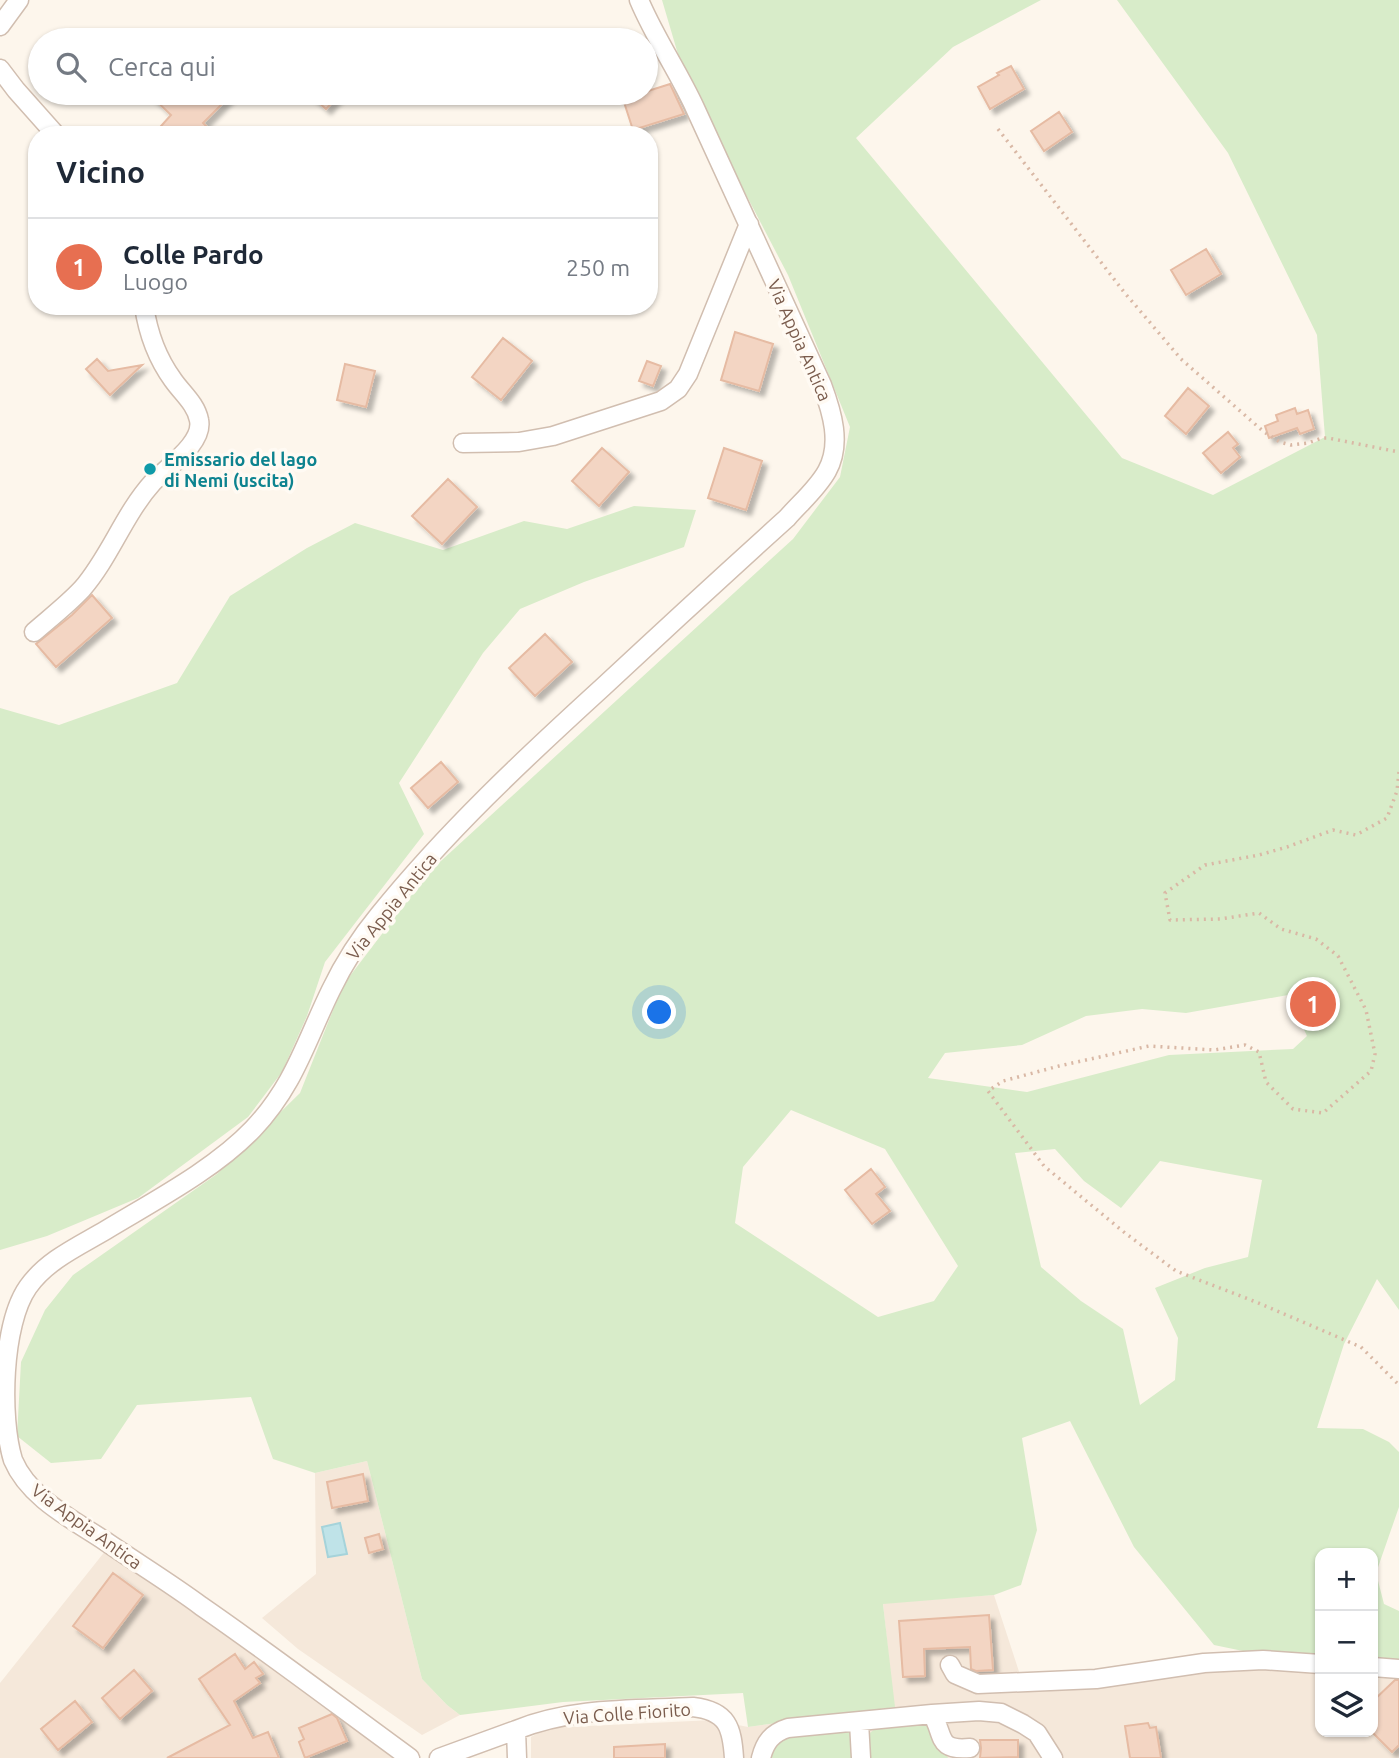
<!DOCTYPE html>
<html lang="it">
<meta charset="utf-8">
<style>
:root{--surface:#fff;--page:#f6f6f7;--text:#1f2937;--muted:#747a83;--line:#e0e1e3;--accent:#e76f51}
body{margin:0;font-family:Ubuntu,sans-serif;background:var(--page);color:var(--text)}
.controls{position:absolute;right:21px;bottom:21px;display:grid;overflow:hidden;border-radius:14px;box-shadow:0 2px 5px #0004}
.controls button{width:63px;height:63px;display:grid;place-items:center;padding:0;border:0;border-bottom:2px solid var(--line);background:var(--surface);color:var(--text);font:35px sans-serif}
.you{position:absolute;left:660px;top:1013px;width:24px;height:24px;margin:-18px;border:5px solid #fff;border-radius:50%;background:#1a73e8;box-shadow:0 0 0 10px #1a73e833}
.badge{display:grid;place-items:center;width:46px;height:46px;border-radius:50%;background:var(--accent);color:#fff;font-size:23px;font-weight:700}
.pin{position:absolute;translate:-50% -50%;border:4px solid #fff;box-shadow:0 2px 7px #0006}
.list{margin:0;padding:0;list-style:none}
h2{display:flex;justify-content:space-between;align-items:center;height:91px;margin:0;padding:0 28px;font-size:30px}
h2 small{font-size:23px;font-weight:400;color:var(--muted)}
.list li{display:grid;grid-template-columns:46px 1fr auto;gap:21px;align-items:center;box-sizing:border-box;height:98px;padding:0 28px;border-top:2px solid var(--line)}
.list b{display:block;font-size:26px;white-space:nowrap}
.list p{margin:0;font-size:23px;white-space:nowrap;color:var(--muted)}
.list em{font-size:23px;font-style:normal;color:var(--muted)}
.icon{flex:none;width:38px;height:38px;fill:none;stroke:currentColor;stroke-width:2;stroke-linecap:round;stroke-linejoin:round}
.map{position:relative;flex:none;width:1399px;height:1758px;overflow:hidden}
.search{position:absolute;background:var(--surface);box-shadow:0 2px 5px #0004;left:28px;top:28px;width:630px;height:77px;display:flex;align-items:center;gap:18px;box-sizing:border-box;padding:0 24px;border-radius:38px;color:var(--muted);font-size:26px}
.panel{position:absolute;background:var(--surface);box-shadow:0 2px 5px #0004;left:28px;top:126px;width:630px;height:189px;border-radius:28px}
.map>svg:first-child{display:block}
.residential{fill:#f5e8da}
.green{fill:#d8ecc9;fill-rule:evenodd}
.water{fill:#bfe3e8;stroke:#a5d3da;stroke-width:2}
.building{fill:#f3d5c3;stroke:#e6bba3;stroke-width:2;filter:url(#shadow)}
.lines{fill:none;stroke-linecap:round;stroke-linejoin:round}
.minor-casing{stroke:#d1beb0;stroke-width:21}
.path{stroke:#d9b8a5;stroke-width:3.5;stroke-dasharray:2 5;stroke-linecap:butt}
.minor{stroke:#fff;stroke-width:18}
.culture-dot{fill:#0f9aa8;stroke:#fffaf3;stroke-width:2.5}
.labels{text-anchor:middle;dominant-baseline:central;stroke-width:7;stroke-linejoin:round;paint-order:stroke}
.street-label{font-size:18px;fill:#7a5c4d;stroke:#fffaf3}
.culture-label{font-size:18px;font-weight:bold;fill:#0d838f;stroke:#fffaf3;text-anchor:start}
</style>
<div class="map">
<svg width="1399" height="1758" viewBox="0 0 1399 1758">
<defs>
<filter id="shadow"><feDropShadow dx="5" dy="5" stdDeviation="2" flood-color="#0004"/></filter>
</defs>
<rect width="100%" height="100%" fill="#fdf6ec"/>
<path class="residential" d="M367,1461L422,1679L447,1705L460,1715L422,1735L298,1649L262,1618L316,1574L315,1473Z
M106,1550L336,1709L402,1758H0V1683Z
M994,1595L1024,1687L1203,1666L1320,1671V1732H1373V1672L1399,1674V1758H531V1737L547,1728L713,1720L748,1727L894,1707L883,1603Z"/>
<path class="green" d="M662,0H1041L953,47L856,138L1122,458L1213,495L1325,437L1317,335L1228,153L1117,0H1399V1310L1377,1279L1344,1344L1317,1428L1363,1429L1389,1442L1399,1452V1507L1376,1573L1384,1604L1399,1611V1660L1373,1659V1553H1320V1655L1243,1651L1214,1645L1134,1547L1070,1421L1022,1438L1037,1530L1021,1585L994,1595L883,1604L895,1707L748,1727L743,1693L563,1702L460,1715L447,1705L422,1679L367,1461L315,1473L273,1459L251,1397L137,1405L101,1459L51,1463L17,1436L21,1362L45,1310L73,1275L217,1174L300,1093L343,985L430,871L793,539L840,477L850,427L788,275L685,78ZM1288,995L1307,1036L1293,1049L1169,1055L1027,1092L928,1078L945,1053L1022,1045L1086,1016L1142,1009L1186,1013ZM791,1110L885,1149L958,1266L934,1301L878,1317L735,1223L743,1167ZM1055,1149L1084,1181L1121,1208L1160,1161L1262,1180L1248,1257L1205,1268L1155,1288L1178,1338L1175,1380L1140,1405L1123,1329L1081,1301L1041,1267L1015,1153Z
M634,506L696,510L684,547L584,582L520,609L483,653L399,783L424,834L325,962L307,1016L282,1072L248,1117L138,1198L47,1236L0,1250V708L59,725L177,683L230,596L307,548L355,523L443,550L524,521L567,529Z
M922,1721L930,1724L948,1758H867V1736C883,1719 900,1723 922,1721Z
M846,1728L851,1733L855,1758H769L776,1737Z"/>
<path class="water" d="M340,1523L347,1554L328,1557L322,1527Z"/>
<path class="building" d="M1011,66L1024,89L990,109L978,87L999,75L997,73Z
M670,84L684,114L633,130L623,99Z
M148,93H233L203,123L215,135H153L171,115Z
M308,93H341L326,109Z
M1059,112L1072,132L1044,151L1031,131Z
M1206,249L1221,274L1186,295L1171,270Z
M735,332L773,344L759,391L721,380Z
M503,338L532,361L501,400L472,377Z
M97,359L108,371L142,365L110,395L86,369Z
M647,361L661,366L653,386L639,381Z
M345,364L375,371L366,407L337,400Z
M1188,388L1209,406L1186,434L1165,416Z
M1295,408L1297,414L1308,410L1314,429L1300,434L1297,428L1269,438L1265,426L1278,421L1276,415Z
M1228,432L1238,444L1233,448L1240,457L1221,473L1203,453Z
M602,448L629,472L599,506L572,481Z
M724,448L762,461L746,510L708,498Z
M448,479L477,507L442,544L412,516Z
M92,595L112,618L56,667L36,644L72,615Z
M545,634L572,662L535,696L509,668Z
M441,762L458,782L428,808L411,788Z
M871,1169L885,1187L876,1194L890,1211L872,1224L845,1190Z
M363,1474L368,1501L332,1508L327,1482Z
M379,1534L383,1549L369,1553L365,1538Z
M113,1573L143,1595L103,1648L73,1626Z
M989,1615L993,1670L976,1671L971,1669L970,1647L924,1649L925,1676L903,1677L899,1621Z
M235,1654L245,1669L254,1662L263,1674L256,1678L260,1683L234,1701L253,1738L268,1732L279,1758H167L230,1725L199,1679Z
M134,1670L152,1691L120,1719L102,1698Z
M1395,1680H1399V1745L1392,1752L1373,1733V1701Z
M75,1701L92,1722L58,1750L41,1729Z
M332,1714L337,1718L347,1741L305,1758L299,1742L304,1739L299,1728Z
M1148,1723L1150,1728L1156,1727L1161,1758H1130L1125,1726Z
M980,1740H1018V1757L980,1758L981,1748Z
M665,1744V1758H614V1747Z"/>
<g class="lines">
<g class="minor-casing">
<path id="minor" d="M0,26L19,0
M0,69L16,90L56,135
M463,443L519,442L553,436L661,401L678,389L688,374L749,224
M34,632C50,618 67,605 82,589C110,557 124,514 153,482C167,467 204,443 199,420C196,404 182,393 173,380C157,358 148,333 144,306
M950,1665L955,1674L978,1684L1096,1679L1204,1663L1263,1660L1320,1664
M1373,1667L1399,1669
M932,1714C945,1736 936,1751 970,1748
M859,1722L861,1758
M410,1758C340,1707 272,1655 201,1606C170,1583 137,1563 105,1541C72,1519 29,1498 13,1460C0,1418 2,1324 28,1287C47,1260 79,1246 106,1230C154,1201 215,1169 253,1129C294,1086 306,1041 331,990C344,963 360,938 379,915C446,832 524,759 603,687C664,630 725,574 787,518C800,503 817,489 827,471C842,444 832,412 822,385L695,108C678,71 655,38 639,0
M439,1758L516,1730
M517,1758L516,1730C572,1707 635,1710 693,1707C728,1711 732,1728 734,1758
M761,1758C765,1742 772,1733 788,1728L932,1714L979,1711L1001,1713L1023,1724L1037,1733L1053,1758"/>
</g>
<path class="path" d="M998,129L1124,292L1181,359L1264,432L1280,442L1291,445L1308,443L1322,438H1328L1399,452
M1399,772L1397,791L1387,818L1356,835L1333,830L1287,847L1259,855L1205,865L1165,893L1170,920L1220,919L1259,913L1281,929L1316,939L1338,956L1366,1010L1375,1054L1371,1071L1323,1113L1293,1109L1266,1082L1259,1052L1245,1045L1214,1050L1149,1046L1059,1066L1003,1081L988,1091L1044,1166L1125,1233L1176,1271L1256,1302L1361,1347L1399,1385"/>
<use href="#minor" class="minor"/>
</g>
<circle class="culture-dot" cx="150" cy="469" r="7"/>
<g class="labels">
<g class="street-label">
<text transform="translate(800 340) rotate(66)">Via Appia Antica</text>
<text transform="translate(391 906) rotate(-51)">Via Appia Antica</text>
<text transform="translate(87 1526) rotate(36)">Via Appia Antica</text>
<text transform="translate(627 1713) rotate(-4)">Via Colle Fiorito</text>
</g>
<g class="culture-label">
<text x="164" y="459">Emissario del lago<tspan x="164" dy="21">di Nemi (uscita)</tspan></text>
</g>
</g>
</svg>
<div class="controls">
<button>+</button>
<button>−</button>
<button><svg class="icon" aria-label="layers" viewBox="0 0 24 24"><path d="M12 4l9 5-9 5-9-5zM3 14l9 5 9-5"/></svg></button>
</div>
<div class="you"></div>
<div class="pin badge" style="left:1313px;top:1004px">1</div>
<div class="search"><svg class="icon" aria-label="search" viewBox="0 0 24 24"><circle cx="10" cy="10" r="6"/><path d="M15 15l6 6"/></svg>Cerca qui</div>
<section class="panel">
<h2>Vicino<small></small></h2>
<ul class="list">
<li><span class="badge">1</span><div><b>Colle Pardo</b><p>Luogo</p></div><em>250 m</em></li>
</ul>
</section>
</div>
